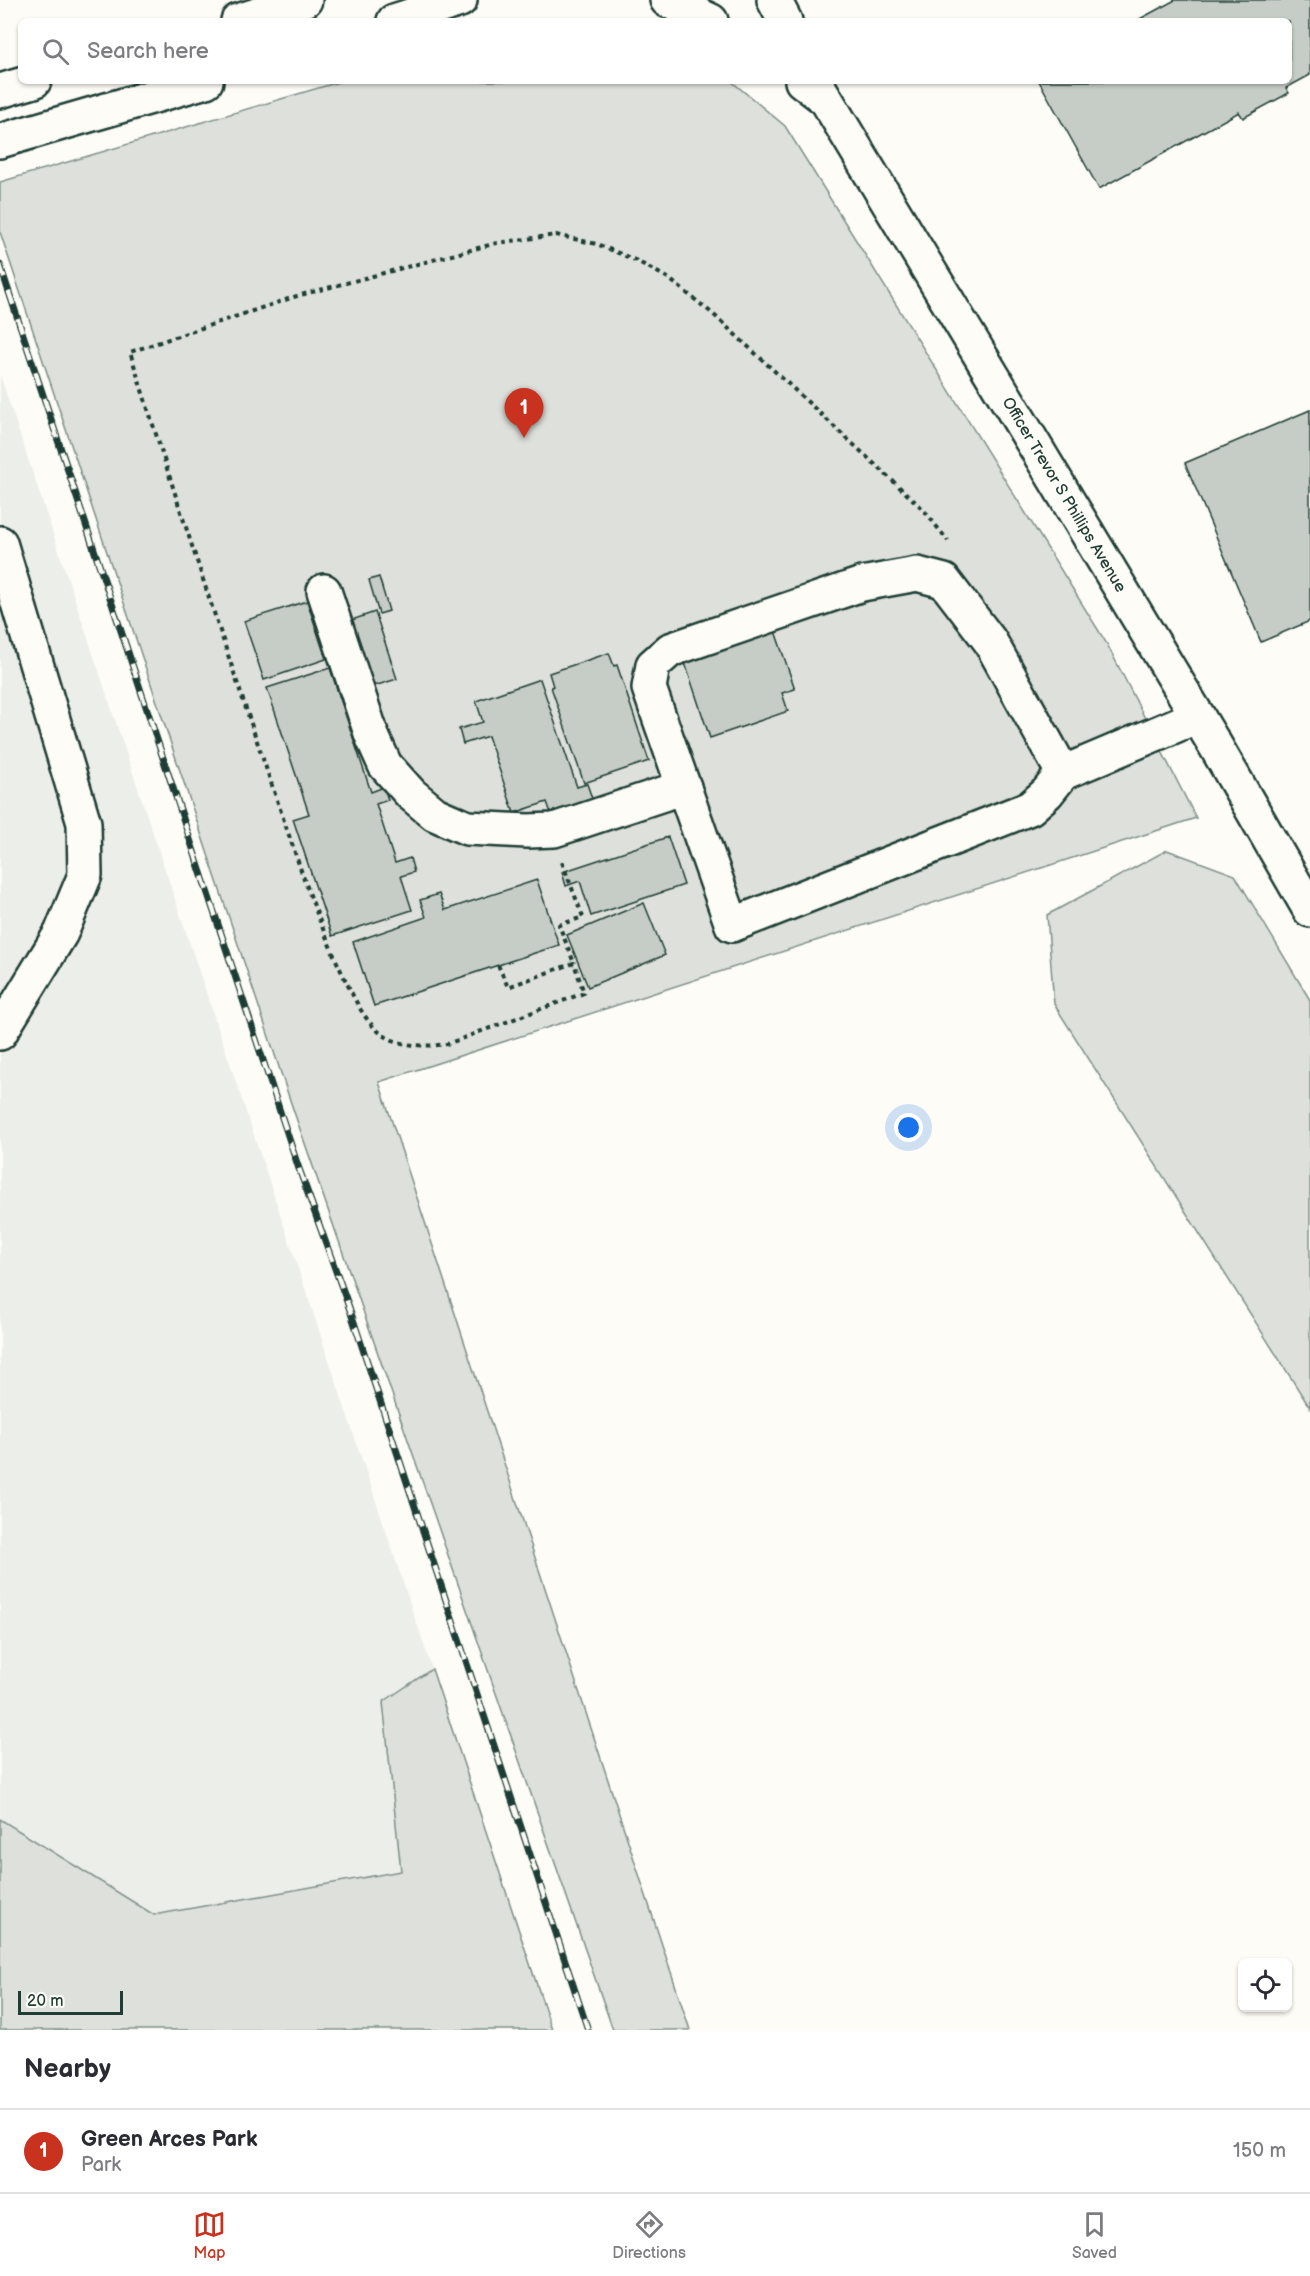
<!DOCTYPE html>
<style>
:root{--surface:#fff;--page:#f7f7f7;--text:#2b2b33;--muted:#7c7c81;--line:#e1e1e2;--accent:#c8321e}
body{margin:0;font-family:"Balsamiq Sans",sans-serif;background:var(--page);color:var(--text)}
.controls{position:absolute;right:18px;bottom:18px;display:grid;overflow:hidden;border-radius:9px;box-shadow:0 2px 4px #0004}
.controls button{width:54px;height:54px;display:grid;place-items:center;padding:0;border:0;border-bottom:2px solid var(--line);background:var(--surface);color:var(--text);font:30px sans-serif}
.scale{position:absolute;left:18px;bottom:15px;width:105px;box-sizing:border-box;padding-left:6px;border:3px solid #1f3d34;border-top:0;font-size:16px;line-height:21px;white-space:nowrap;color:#1f3d34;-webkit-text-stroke:4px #fdfcf7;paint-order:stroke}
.you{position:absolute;left:909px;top:1128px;width:21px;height:21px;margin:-15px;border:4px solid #fff;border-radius:50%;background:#1a73e8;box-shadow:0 0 0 9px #1a73e833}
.badge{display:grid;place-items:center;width:39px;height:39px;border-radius:50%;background:var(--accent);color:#fff;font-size:20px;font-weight:700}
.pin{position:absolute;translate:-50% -50px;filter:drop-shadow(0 2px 3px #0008)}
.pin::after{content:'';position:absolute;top:32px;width:21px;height:18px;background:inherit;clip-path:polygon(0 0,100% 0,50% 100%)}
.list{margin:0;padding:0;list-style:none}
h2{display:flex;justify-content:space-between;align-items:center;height:78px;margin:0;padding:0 24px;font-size:26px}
h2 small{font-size:20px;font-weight:400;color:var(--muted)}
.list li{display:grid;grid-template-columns:39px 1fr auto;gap:18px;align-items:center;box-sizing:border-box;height:84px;padding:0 24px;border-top:2px solid var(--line)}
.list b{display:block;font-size:22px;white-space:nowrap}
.list p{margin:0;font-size:20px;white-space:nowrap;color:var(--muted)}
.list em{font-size:20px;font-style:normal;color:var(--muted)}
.icon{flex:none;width:33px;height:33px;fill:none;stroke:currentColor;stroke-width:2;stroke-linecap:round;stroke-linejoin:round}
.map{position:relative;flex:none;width:1310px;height:2030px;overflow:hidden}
.search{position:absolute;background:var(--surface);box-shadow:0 2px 4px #0004;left:18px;right:18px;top:18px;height:66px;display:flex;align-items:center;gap:15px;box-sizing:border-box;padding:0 21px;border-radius:9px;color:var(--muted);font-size:22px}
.sheet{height:162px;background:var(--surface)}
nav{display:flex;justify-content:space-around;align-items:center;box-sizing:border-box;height:84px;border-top:2px solid var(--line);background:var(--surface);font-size:16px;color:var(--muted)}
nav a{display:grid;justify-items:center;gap:3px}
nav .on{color:var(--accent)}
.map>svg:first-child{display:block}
.built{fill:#eceee9}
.green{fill:#dde0db;stroke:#7e8e88;stroke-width:1.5}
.building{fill:#c6cdc7;stroke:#1f3d34;stroke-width:1.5}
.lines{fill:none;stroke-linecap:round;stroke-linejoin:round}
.minor-casing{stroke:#1f3d34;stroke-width:38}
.major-casing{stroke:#1f3d34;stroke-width:38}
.path{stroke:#1f3d34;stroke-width:4;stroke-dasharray:4.5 4.5;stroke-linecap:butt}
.minor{stroke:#fdfcf7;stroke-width:33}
.major{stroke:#fdfcf7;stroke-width:33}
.rail-casing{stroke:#1f3d34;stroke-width:7}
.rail{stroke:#fdfcf7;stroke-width:4.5;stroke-dasharray:14;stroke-linecap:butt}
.labels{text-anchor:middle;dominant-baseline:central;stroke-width:5;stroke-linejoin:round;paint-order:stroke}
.street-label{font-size:16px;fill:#1f3d34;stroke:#fdfcf7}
</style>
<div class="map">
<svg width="1310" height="2030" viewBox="0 0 1310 2030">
<rect width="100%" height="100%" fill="#fdfcf7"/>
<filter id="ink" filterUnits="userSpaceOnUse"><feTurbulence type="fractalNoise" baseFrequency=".0167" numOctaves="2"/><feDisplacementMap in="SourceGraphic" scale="12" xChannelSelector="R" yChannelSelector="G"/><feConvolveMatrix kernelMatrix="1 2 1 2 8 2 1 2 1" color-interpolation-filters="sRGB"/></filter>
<g filter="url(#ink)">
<path class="built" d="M0,375L432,1669L383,1702L402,1871L154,1915L0,1819Z"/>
<path class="green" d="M342,81H731L785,126L1107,644L1196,818L379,1082L690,2030H613L293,1109L0,232V182Z
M1167,850L1235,875L1310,1000V1408L1054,1004L1047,915Z
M432,1669L552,2030H0V1819L154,1915L401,1871L383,1702Z"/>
<path class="building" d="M1175,0H1310V75L1286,88L1289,93L1243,118L1239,112L1099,189L1039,81H1289V21H1136Z
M1310,410V621L1261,642L1185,463Z
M379,577L389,611L379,614L369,580Z
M307,601L326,659L264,680L244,621Z
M375,612L397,679L374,686L352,620Z
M775,631L795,689L782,693L788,711L710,738L684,660Z
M609,653L614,666L617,665L649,761L584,783L551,687L553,686L549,673Z
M330,668L371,792L384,787L388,800L376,804L395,863L410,858L414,872L401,876L412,910L332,936L293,819L309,814L267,688Z
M540,679L577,787L587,784L595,807L552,816L547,802L514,813L488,736L463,744L459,729L483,722L476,701Z
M668,837L684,885L591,916L580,881L566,886L562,872Z
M537,880L559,945L374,1006L353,942L426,917L420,900L439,894L445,910Z
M644,903L665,955L588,987L567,935Z"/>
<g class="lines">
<g class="minor-casing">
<g id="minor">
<path d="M774,0L785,21"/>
<path id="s1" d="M815,81L1215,745L1310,910"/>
<path d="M0,543L84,823L85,875L61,933L0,1033"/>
<path d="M324,591L372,736L385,765L411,794L435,814L467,828L528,831L554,830L684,787"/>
<path d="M1063,773L990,641L944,581L917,574L862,584L670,650L653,665L649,688L732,925L1030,808L1047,793L1063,773L1198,716"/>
</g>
</g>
<g class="major-casing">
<path id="major" d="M667,0L711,21
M238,21L305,0
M394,21L460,0
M802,81L824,98
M0,91L34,81
M0,141L206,81"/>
</g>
<path class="path" d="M562,862L583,917L559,925L574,963
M498,965L508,987L574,963L584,993L447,1044C424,1047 396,1047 378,1031C361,1016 352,993 342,973C316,917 297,859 277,800C226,651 177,502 130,352L297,296L497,243L556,235L597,244L635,260L668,278L713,314L923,509L948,541"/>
<use href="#minor" class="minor"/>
<use href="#major" class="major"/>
<g class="rail-casing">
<path id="rail" d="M0,265L298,1166L350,1310L588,2030"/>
</g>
<use href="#rail" class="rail"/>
</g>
</g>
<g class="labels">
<g class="street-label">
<text stroke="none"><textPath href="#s1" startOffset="483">Officer Trevor S Phillips Avenue</textPath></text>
</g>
</g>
</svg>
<div class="controls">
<button><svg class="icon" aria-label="locate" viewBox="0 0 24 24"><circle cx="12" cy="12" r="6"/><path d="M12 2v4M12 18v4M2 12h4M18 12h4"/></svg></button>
</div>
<div class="scale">20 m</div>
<div class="you"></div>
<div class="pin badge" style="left:524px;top:438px">1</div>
<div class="search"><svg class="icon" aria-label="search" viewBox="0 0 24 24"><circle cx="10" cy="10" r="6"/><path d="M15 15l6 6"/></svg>Search here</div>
</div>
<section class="sheet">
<h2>Nearby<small></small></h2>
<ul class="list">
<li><span class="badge">1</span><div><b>Green Arces Park</b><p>Park</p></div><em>150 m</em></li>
</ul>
</section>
<nav>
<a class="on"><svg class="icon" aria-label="map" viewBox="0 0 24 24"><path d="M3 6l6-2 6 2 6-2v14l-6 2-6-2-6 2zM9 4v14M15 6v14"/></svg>Map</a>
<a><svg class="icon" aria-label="directions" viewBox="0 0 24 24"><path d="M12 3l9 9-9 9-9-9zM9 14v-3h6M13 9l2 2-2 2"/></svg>Directions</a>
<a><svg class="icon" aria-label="saved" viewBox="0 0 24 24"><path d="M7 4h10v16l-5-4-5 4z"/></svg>Saved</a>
</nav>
